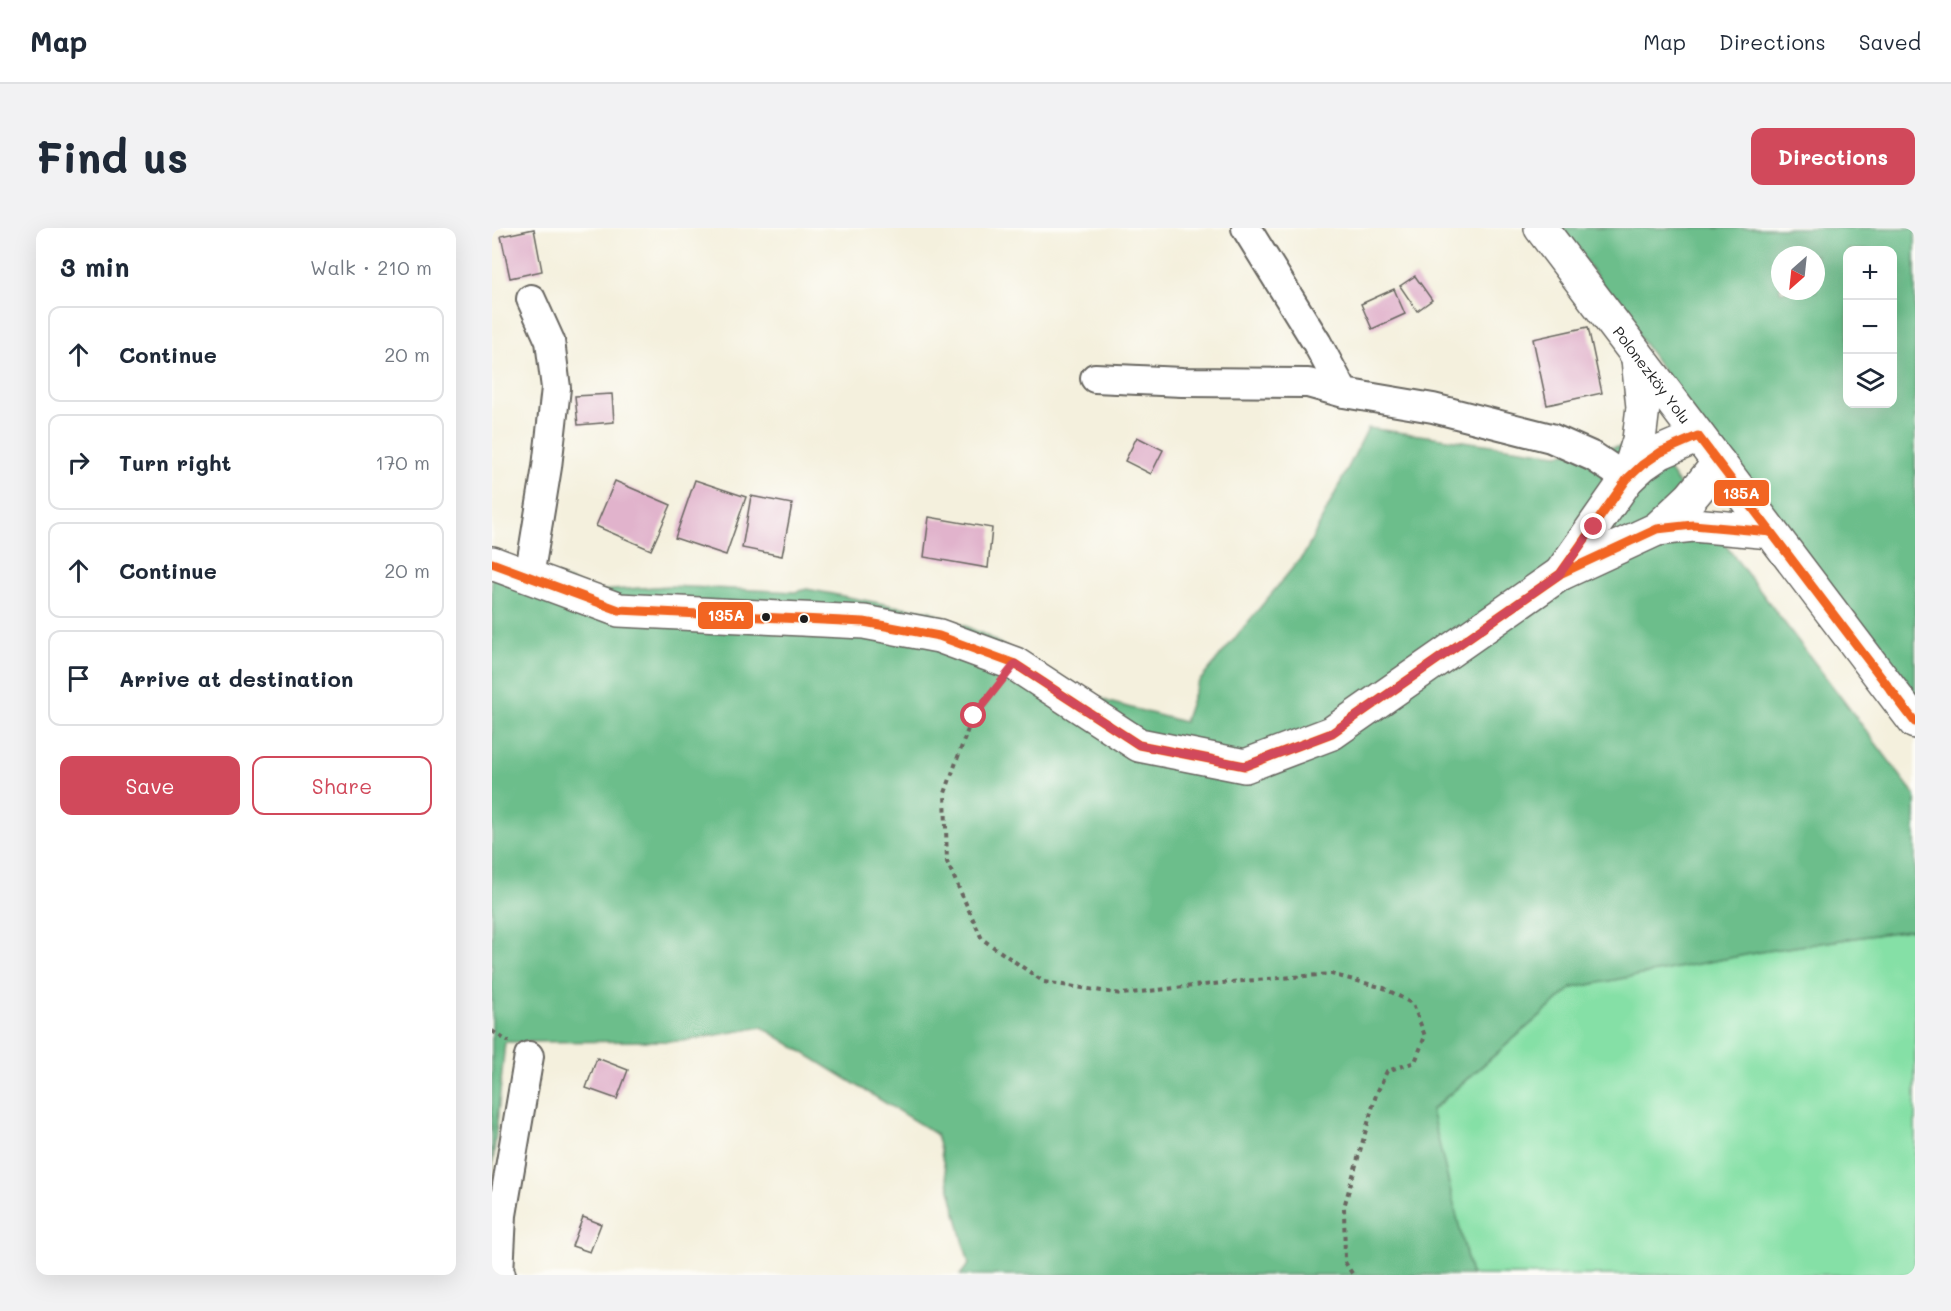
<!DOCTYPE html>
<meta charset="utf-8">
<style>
:root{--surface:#fff;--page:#f2f2f3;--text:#1f2937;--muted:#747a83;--line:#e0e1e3;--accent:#d1495b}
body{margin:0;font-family:Mali,sans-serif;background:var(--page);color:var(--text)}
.controls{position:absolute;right:18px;top:18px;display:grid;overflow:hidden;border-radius:12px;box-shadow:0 6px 24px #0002}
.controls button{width:54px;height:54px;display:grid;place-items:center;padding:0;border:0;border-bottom:2px solid var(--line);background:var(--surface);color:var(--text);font:30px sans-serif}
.compass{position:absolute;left:1279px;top:18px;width:54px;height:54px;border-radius:50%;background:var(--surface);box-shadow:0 6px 24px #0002;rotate:207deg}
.stop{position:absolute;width:18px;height:18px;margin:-14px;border:4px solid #d1495b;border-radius:50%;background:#fff}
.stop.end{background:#d1495b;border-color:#fff;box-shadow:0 2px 6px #0008}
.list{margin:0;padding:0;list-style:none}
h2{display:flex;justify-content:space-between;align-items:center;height:78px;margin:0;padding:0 24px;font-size:26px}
h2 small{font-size:20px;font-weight:400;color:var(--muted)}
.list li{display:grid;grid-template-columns:39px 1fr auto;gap:18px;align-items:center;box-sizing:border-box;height:96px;margin:0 12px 12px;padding:0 12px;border:2px solid var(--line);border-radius:12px}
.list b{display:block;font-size:22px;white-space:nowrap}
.list em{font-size:20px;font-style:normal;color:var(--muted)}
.actions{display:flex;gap:12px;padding:18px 24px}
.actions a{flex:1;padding:14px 0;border:2px solid var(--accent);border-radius:12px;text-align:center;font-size:21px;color:var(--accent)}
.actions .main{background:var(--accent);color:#fff}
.icon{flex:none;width:33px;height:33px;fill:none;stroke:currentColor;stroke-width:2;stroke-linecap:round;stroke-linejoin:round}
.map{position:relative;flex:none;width:1423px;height:1047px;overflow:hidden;border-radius:12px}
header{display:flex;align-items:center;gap:36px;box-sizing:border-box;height:84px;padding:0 30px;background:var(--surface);border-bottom:2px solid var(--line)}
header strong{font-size:28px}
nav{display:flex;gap:33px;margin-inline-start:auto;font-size:21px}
.intro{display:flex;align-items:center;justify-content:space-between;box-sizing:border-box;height:144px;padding:0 36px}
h1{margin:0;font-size:42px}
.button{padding:15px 27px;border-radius:12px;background:var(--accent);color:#fff;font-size:21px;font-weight:700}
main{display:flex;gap:36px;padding:0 36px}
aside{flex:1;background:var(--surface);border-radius:12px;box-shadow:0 6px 24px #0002}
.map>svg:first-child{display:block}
.green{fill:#85e0a6;stroke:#507e61;stroke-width:1.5}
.forest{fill:#6cbe8b;stroke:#446d54;stroke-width:1.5;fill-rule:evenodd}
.building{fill:#e1b3cc}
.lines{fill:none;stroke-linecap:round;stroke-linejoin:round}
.street-casing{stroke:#686660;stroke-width:32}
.secondary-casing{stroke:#686660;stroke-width:36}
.path{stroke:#686660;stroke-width:4;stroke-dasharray:4.5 4.5;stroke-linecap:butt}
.street{stroke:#fff;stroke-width:28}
.secondary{stroke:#fff;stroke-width:33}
.bus-1-casing{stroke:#fdfcf7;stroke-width:14}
.bus-1{stroke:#f26522;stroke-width:9}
.route{stroke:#d1495b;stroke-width:8}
.bus-dot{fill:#1c1c1c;stroke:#fdfcf7;stroke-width:2}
.labels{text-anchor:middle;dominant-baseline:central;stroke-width:4.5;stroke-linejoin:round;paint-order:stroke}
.street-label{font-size:15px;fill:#1c1c1c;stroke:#fdfcf7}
.line-badge{stroke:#fdfcf7;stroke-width:2}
.badge-label{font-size:16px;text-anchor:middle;font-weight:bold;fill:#fff}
</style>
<header>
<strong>Map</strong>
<nav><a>Map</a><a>Directions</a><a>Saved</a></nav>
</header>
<div class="intro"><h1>Find us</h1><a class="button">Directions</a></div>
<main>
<aside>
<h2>3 min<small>Walk · 210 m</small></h2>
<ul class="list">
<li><svg class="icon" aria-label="ahead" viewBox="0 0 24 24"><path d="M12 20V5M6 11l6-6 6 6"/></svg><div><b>Continue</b></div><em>20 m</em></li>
<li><svg class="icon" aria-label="right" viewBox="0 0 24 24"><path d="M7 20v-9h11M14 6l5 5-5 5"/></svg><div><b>Turn right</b></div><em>170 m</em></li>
<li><svg class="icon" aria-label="ahead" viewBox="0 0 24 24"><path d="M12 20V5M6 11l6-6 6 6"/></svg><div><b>Continue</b></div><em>20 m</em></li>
<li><svg class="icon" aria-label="arrive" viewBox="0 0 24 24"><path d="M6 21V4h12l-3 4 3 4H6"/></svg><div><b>Arrive at destination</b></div></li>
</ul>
<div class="actions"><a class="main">Save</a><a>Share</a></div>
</aside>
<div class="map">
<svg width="1423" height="1047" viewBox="0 0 1423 1047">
<rect width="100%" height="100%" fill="#fdfcf7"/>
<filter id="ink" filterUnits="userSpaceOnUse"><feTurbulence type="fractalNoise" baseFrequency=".0167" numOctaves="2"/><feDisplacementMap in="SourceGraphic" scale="12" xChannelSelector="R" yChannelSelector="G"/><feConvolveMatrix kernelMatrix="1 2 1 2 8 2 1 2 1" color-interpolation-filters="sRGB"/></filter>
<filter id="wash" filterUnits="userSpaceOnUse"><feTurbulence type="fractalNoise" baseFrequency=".008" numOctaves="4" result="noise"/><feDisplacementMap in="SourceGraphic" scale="24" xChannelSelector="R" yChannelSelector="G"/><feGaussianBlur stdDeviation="1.35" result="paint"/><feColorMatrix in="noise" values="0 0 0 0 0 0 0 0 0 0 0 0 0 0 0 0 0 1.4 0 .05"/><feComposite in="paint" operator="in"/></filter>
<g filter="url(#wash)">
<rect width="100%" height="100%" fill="#f4f0dd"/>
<path class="green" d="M1423,701V1047H979L939,883L1080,760L1274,723Z"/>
<path class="forest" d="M1070,0H1423V475L1289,309ZM1356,22H1400V176H1356ZM1288,27H1324V63H1288Z
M876,200L1065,226L1156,215L1423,567V701L1274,723L1080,760L939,882L979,1047H468L477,1036L444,906L270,799L191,813L13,814L0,946V324L106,363L177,358L303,364L315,361L402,378L438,383L491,406L552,441L617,474L692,494L705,456L813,325Z"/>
<g id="blocks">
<path class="building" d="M42,1L50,43L18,50L9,8Z
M923,48L940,72L925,83L908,58Z
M902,61L913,86L880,101L869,76Z
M1096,99L1110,165L1055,177L1041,111Z
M120,166L122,194L86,197L83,168Z
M645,209L671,222L659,246L633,233Z
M203,252L254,269L234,327L183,310Z
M123,253L179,277L159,322L104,298Z
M259,268L300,276L290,328L250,320Z
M437,289L500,300L496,340L432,329Z
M105,830L136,842L125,871L94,860Z
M91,989L109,996L98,1024L80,1018Z"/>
</g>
</g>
<g filter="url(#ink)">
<use href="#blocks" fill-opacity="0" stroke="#686660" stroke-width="1.5"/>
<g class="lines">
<g class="street-casing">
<path id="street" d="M754,0L825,115L852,165
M603,150L690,154L816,155L852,165L941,180L1059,210L1102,229L1135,251
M37,349L55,239L64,160L58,113L39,71
M9,1047L7,1045L10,987L37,828"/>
</g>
<g class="secondary-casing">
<g id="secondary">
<path id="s1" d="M1049,0L1423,494"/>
<path d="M1135,251L1147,212L1151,179L1146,131"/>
<path d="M1165,301L1199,269L1227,235"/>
<path d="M0,335L127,382L372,394L447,408L523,436L647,517L753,538L840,505L1068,346L1165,301L1201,297L1279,304"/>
<path d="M1069,345L1135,251L1150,237L1169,224L1206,208"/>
</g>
</g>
<path class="path" d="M506,457L481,487L453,565L455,634L490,711L552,754L629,766L739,754L839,746L892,760L921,776L933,808L923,834L895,843L884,867L852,979L853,1034L861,1047
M0,803L17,814"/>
<use href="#street" class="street"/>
<use href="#secondary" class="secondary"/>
<g class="bus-1-casing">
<path id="bus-1" d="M0,335L127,382L372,394L447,408L523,436L647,517L753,538L840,505L1068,346L1135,251L1150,237L1169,224L1206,208L1423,494
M1070,345L1165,301L1201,297L1279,304"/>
</g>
<use href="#bus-1" class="bus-1"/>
</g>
</g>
<g class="lines" filter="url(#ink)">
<path class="route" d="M482,488L523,436L647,517L753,538L840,505L1068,346L1102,299"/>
</g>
<g class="bus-dot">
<circle cx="274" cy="389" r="5"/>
<circle cx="312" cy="391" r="5"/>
</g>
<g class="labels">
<g class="street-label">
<text stroke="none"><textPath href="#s1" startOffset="184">Polonezköy Yolu</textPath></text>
</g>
</g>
<g class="line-badge">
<rect x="1221" y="251" width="57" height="28" rx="6" fill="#f26522"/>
<rect x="205" y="373" width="57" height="29" rx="6" fill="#f26522"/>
</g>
<g class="badge-label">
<text x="1249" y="271">135A</text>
<text x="234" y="393">135A</text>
</g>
</svg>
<div class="controls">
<button>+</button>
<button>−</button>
<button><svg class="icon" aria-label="layers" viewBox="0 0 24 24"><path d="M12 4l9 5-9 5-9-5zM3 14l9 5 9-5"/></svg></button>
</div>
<svg class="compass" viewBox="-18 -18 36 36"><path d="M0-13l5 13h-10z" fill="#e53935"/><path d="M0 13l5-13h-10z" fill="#747a83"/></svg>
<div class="stop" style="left:482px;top:488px"></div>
<div class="stop end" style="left:1102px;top:299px"></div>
</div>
</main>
